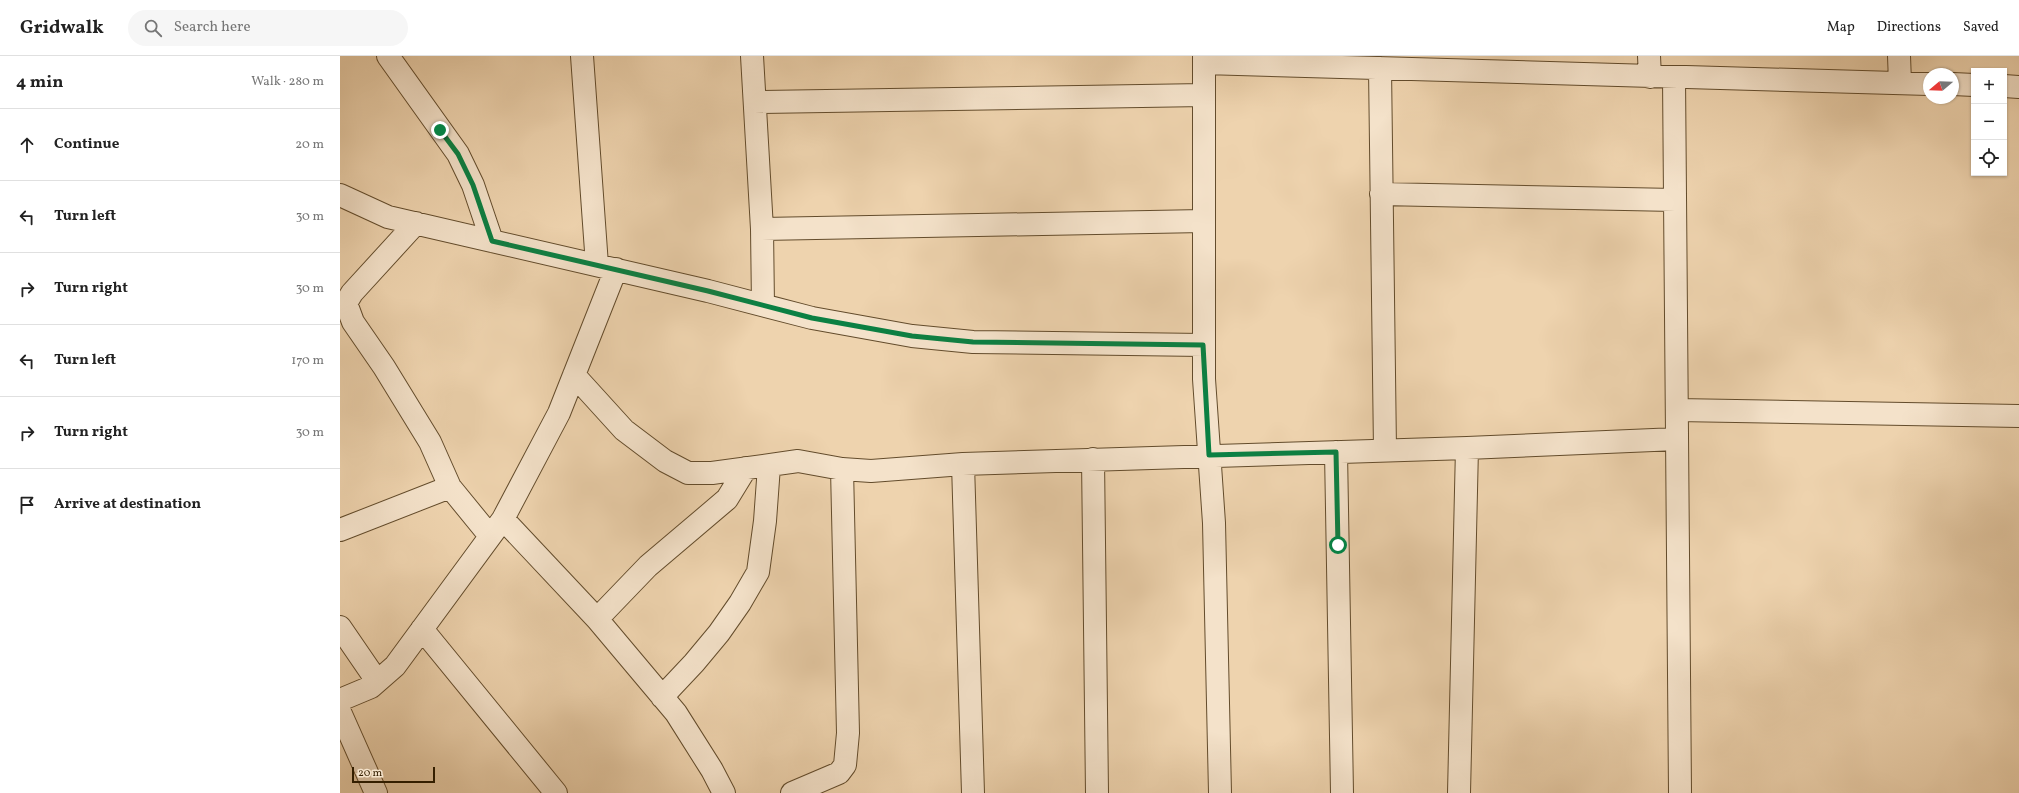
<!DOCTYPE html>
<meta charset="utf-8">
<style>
:root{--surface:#fff;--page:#f6f6f6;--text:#222;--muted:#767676;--line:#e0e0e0}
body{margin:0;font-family:Vollkorn,serif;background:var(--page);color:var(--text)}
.controls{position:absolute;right:12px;top:12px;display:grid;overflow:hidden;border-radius:0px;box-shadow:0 1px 3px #0004}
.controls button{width:36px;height:36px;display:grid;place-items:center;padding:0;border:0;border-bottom:1px solid var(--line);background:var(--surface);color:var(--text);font:20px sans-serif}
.compass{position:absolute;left:1583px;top:12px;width:36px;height:36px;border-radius:50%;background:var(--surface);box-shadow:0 1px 3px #0004;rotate:251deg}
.scale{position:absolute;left:12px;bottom:10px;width:83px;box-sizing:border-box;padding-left:4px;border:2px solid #351f00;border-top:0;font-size:11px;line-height:14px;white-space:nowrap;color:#351f00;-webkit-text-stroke:3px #f4e2ca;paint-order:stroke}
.stop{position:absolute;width:12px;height:12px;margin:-9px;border:3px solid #0b8043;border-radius:50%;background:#fff}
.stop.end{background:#0b8043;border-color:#fff;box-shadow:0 1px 4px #0008}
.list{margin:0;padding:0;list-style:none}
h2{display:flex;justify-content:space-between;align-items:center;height:52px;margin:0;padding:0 16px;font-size:17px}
h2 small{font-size:13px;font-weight:400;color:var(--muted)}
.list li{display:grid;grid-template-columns:26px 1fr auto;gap:12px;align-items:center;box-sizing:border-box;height:72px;padding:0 16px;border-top:1px solid var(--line)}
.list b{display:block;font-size:15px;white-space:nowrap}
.list em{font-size:13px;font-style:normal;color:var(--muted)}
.icon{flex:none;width:22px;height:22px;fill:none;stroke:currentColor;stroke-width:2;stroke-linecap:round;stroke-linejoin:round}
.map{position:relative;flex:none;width:1679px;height:737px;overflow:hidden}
header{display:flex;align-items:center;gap:24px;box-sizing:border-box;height:56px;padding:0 20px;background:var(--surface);border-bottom:1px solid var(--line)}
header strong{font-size:19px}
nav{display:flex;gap:22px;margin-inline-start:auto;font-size:14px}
.search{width:280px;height:36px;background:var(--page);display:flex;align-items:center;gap:10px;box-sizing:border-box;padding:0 14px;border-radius:22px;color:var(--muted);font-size:15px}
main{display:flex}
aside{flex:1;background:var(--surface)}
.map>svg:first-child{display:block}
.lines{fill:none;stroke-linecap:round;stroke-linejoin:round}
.minor-casing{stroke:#634c2c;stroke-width:24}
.minor{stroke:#f4e2ca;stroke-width:22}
.route{stroke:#0b8043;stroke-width:5}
</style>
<header>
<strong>Gridwalk</strong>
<div class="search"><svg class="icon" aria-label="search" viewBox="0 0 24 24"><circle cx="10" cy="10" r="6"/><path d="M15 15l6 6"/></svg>Search here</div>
<nav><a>Map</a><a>Directions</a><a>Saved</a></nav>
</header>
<main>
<aside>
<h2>4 min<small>Walk · 280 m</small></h2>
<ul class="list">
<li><svg class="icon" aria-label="ahead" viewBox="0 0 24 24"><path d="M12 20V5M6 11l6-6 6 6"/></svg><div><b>Continue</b></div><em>20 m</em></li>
<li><svg class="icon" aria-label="left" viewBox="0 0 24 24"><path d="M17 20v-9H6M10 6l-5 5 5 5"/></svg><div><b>Turn left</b></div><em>30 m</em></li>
<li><svg class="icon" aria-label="right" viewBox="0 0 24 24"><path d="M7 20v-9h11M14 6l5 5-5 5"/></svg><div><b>Turn right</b></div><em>30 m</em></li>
<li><svg class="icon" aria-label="left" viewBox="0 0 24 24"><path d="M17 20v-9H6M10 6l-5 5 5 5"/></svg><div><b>Turn left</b></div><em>170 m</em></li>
<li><svg class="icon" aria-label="right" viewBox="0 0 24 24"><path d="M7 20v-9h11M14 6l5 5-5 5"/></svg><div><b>Turn right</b></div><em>30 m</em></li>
<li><svg class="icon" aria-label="arrive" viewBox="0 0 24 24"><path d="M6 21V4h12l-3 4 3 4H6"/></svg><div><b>Arrive at destination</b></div></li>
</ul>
</aside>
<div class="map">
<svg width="1679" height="737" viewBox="0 0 1679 737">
<rect width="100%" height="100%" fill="#eed3ae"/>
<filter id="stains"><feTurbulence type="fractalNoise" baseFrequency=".005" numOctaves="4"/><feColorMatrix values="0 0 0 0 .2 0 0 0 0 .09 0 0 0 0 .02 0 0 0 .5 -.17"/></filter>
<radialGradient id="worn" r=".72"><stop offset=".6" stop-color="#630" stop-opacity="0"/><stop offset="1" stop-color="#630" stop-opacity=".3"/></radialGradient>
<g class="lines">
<g class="minor-casing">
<path id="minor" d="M48,0L118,98L133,129L152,185
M242,0L257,209
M412,0L422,173L423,249
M864,0V323L874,467L880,737
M1309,0L1310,21
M1559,0L1560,26
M864,7L1589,28
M1040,12L1045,394
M1334,21L1340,737
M1613,28L1634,29
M1664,30L1679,31
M415,46L864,39
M1041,138L1335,144
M0,139L48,161L368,235L472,262L572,280L633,286L863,289
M76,167L12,237L6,247L13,266L44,311L90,386L110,431L150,480
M422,173L863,165
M234,319L284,374L325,405L348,417H372L458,405L502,413L531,415L623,408L1127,392L1337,383
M1337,354L1679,360
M996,396L1002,737
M753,403L757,737
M623,408L633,737
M163,463L257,563L336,657L372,714L384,737
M0,474L110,431
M257,563L308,510L387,443L406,412
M0,571L37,625
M82,573L216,737
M322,641L354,607L379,577L400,547L418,516L425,465L429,410
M0,644L31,631L55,610L163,463L219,357L276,213
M0,656L36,737
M452,737L499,717L505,709L508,677L502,413
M1119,737L1127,392"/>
</g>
<use href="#minor" class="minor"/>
</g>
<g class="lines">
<path class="route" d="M100,74L118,98L133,129L152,185L368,235L472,262L572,280L633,286L863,289L869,399L996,396L998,489"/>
</g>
<rect width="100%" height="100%" filter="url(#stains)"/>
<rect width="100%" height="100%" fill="url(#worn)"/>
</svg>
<div class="controls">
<button>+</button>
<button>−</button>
<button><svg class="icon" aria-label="locate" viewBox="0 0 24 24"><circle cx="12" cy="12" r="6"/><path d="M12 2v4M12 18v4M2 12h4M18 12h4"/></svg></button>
</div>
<svg class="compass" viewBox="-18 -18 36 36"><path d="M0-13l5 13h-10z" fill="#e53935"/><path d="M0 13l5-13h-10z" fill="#767676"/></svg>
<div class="scale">20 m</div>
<div class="stop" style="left:998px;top:489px"></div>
<div class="stop end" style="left:100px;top:74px"></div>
</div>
</main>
